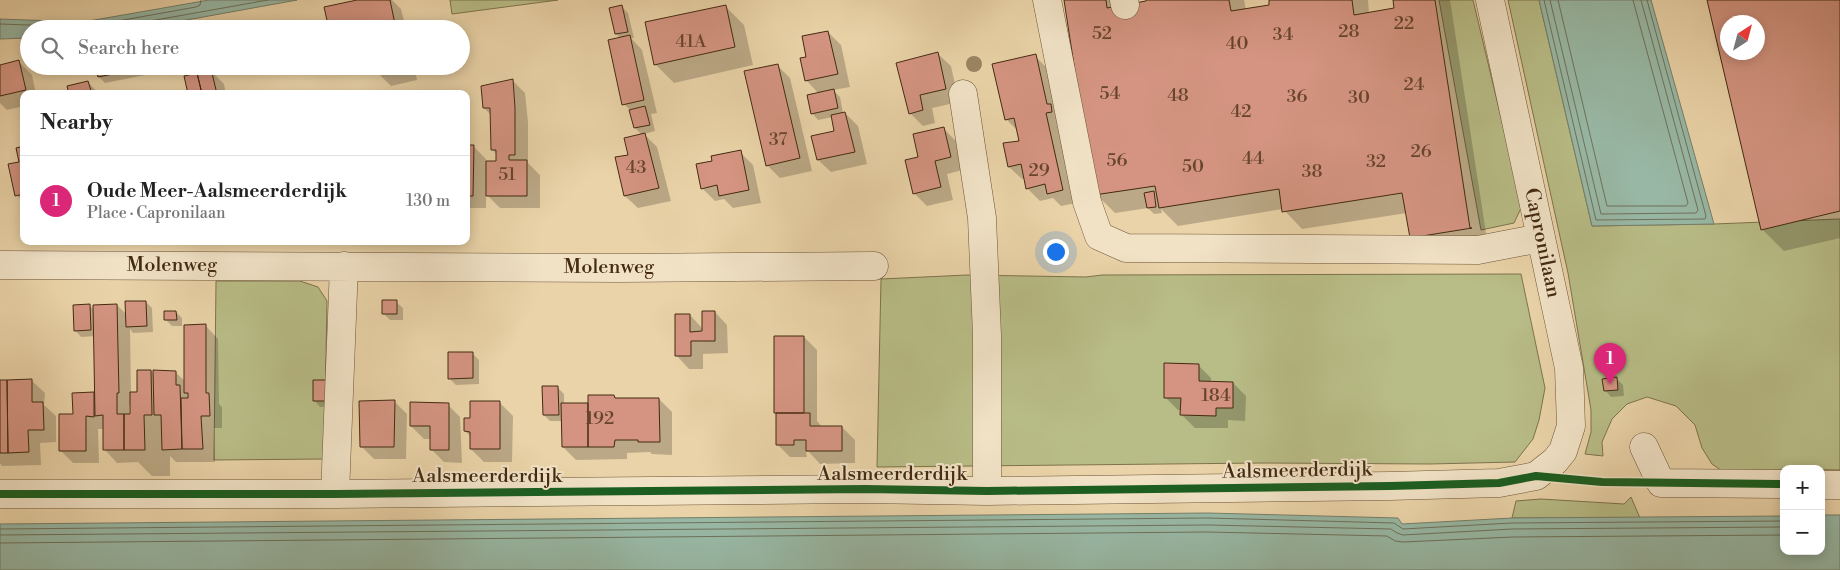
<!DOCTYPE html>
<meta charset="utf-8">
<style>
:root{--surface:#fff;--page:#f2f2f2;--text:#222;--muted:#767676;--line:#e0e0e0;--accent:#db2777}
body{margin:0;font-family:"Libre Bodoni",serif;background:var(--page);color:var(--text)}
.controls{position:absolute;right:15px;bottom:15px;display:grid;overflow:hidden;border-radius:10px;box-shadow:0 2px 12px #0003}
.controls button{width:45px;height:45px;display:grid;place-items:center;padding:0;border:0;border-bottom:1px solid var(--line);background:var(--surface);color:var(--text);font:25px sans-serif}
.compass{position:absolute;left:1720px;top:15px;width:45px;height:45px;border-radius:50%;background:var(--surface);box-shadow:0 2px 12px #0003;rotate:36deg}
.you{position:absolute;left:1055px;top:251px;width:18px;height:18px;margin:-12px;border:4px solid #fff;border-radius:50%;background:#1a73e8;box-shadow:0 0 0 8px #1a73e833}
.badge{display:grid;place-items:center;width:32px;height:32px;border-radius:50%;background:var(--accent);color:#fff;font-size:16px;font-weight:700}
.pin{position:absolute;translate:-50% -41px;filter:drop-shadow(0 1px 2px #0008)}
.pin::after{content:'';position:absolute;top:26px;width:18px;height:15px;background:inherit;clip-path:polygon(0 0,100% 0,50% 100%)}
.list{margin:0;padding:0;list-style:none}
h2{display:flex;justify-content:space-between;align-items:center;height:65px;margin:0;padding:0 20px;font-size:21px}
h2 small{font-size:16px;font-weight:400;color:var(--muted)}
.list li{display:grid;grid-template-columns:32px 1fr auto;gap:15px;align-items:center;box-sizing:border-box;height:90px;padding:0 20px;border-top:1px solid var(--line)}
.list b{display:block;font-size:19px;white-space:nowrap}
.list p{margin:0;font-size:16px;white-space:nowrap;color:var(--muted)}
.list em{font-size:16px;font-style:normal;color:var(--muted)}
.icon{flex:none;width:28px;height:28px;fill:none;stroke:currentColor;stroke-width:2;stroke-linecap:round;stroke-linejoin:round}
.map{position:relative;flex:none;width:1840px;height:570px;overflow:hidden}
.search{position:absolute;background:var(--surface);box-shadow:0 2px 12px #0003;left:20px;top:20px;width:450px;height:55px;display:flex;align-items:center;gap:12px;box-sizing:border-box;padding:0 18px;border-radius:28px;color:var(--muted);font-size:19px}
.panel{position:absolute;background:var(--surface);box-shadow:0 2px 12px #0003;left:20px;top:90px;width:450px;height:155px;border-radius:10px}
.map>svg:first-child{display:block}
.green{fill:#b8bc86;stroke:#7e734c}
.water{fill:#98b8a5;stroke:#767f6a}
.shadow{fill:#0003;fill-rule:evenodd}
.lines{fill:none;stroke-linecap:round;stroke-linejoin:round}
.shore{stroke:#6e715b;stroke-width:1}
.building{fill:#d49481;stroke:#432a11;fill-rule:evenodd}
.minor-casing{stroke:#6d5437;stroke-width:29}
.minor{stroke:#f1e2c6;stroke-width:28}
.cycleway-casing{stroke:#f1e2c6;stroke-width:11}
.cycleway{stroke:#1b5e20;stroke-width:8}
.tree{fill:#9b8662}
.labels{text-anchor:middle;dominant-baseline:central;stroke-width:4;stroke-linejoin:round;paint-order:stroke}
.number-label{font-size:18px;fill:#67442d}
.street-label{font-size:20px;fill:#432a11;stroke:#f1e2c6}
</style>
<div class="map">
<svg width="1840" height="570" viewBox="0 0 1840 570">
<rect width="100%" height="100%" fill="#ead3a8"/>
<filter id="stains"><feTurbulence type="fractalNoise" baseFrequency=".004" numOctaves="4"/><feColorMatrix values="0 0 0 0 .2 0 0 0 0 .09 0 0 0 0 .02 0 0 0 .5 -.17"/></filter>
<radialGradient id="worn" r=".72"><stop offset=".6" stop-color="#630" stop-opacity="0"/><stop offset="1" stop-color="#630" stop-opacity=".3"/></radialGradient>
<path class="green" d="M450,0H558L452,14Z
M1439,0H1473L1522,206L1514,223L1481,230Z
M1508,0H1539L1592,226L1714,224L1840,219V470L1784,469V471L1725,473L1712,464L1702,448L1695,425L1676,406L1647,397L1627,404L1612,419L1602,442L1603,456L1585,454L1591,432V410L1568,273Z
M1521,274L1545,388L1539,420L1533,439L1515,462L1430,464L1263,463L877,467L881,279L967,275L1086,277L1102,275Z
M216,281H300L318,287L327,301L324,459L214,460Z
M1631,497L1640,518H1512L1516,501L1541,499L1624,504Z"/>
<path class="water" d="M209,0H297L137,29H29V38L0,39V19L83,22Z
M1539,0H1651L1714,224L1592,226Z
M1208,513L1398,518L1402,524L1512,518L1784,516V551H1821V515H1840V570H0V524Z"/>
<path class="shadow" d="M368,0H392L401,9L406,29H330Z
M1065,0H1121L1122,7L1147,2V0H1244L1246,10L1271,6L1270,0H1368L1369,14L1396,9L1394,0H1450L1488,246L1429,255L1407,213L1302,229L1283,209L1178,226L1161,209L1162,213L1154,214L1148,208L1115,213L1097,195Z
M1708,0H1840V238L1784,251L1762,229ZM1728,22H1758V52H1728Z
M622,7L628,13L634,38H631L642,50L657,113L651,114L655,131L644,134L657,147L671,201L638,208L625,196L642,135L635,128L631,111L624,104L621,39L616,34Z
M726,7L744,25L753,65L674,83L656,65Z
M828,32L841,45L850,87L833,90L840,97L843,113H845L858,126L867,164L831,172L818,160L836,132L833,117L818,120L812,113L819,94L806,80L808,58Z
M938,54L951,66L959,102L932,108L935,123L923,126L910,113Z
M1035,56L1048,69L1064,124L1058,126L1076,203L1061,206L1053,198L1040,201L1027,188L1025,179H1022L1009,167L1020,142L1018,131L1006,119Z
M19,62L32,75L36,94H24V106L7,110L0,103V67Z
M777,65L790,78L812,171L780,178L767,165Z
M103,66H180L181,68L105,83L99,77L97,67Z
M377,66H414L417,80L391,86L378,73Z
M211,71L224,84L226,94H189Z
M512,80L525,93L528,122V163L540,175V208H500L486,194V208H466V147L473,146L486,159V162H498L497,155L492,149L491,115L484,108Z
M88,82L99,94H70Z
M943,128L956,141L963,170L947,174L953,200L927,206L914,193L920,158Z
M24,147V203L17,195Z
M740,152L753,165L761,203L733,208L724,199L715,201L702,188L714,162Z
M146,302L152,308L153,332L133,333L130,329L131,394H139L151,371L155,375L175,372L186,382L206,326L218,339L219,404L222,407V428H214L215,462H176L170,456V476H152L138,462L117,463L105,450L104,429H98L99,463H73L61,451L74,415V394H96L95,336L81,337L75,330L90,306L94,310L117,305L127,315ZM129,405H132V415H129Z
M396,302L403,308V320H390L383,313Z
M176,312L182,318V326H172L166,320Z
M715,312L727,325L728,353L703,354V369H689L677,356L690,315L703,329Z
M804,337L817,350V421L823,428L842,427L855,440V463L820,464L809,452H806L807,457H790L777,444Z
M473,354L479,360V384L456,385L450,379Z
M1198,365L1211,378V383H1233L1246,396L1245,421L1228,420V428H1195L1182,415V410H1178L1165,397Z
M1616,378L1623,385L1624,396L1611,397L1605,390Z
M0,381H32L45,393L44,405L56,416V442L40,443L41,465L2,466L0,463Z
M314,381L334,407H320L314,400Z
M557,387L564,394V404H589L614,396L617,399H659L672,412V455L652,454L650,452L627,453V459L576,460L563,447V421H550L544,415Z
M394,401L407,414L406,459H374L361,446Z
M500,403L513,416L512,462H484L471,449V437L465,431L471,419Z
M447,404L460,417L462,463L444,462L431,449L432,439H424L411,426Z"/>
<g class="lines">
<path class="shore" d="M1544,0L1596,220L1705,219L1706,216L1647,0
M1550,0L1601,214L1696,213L1698,210L1641,0
M1558,0L1607,206H1686L1688,203L1633,0
M0,24L84,27L196,7L200,5L201,0
M145,29L146,24L150,21L268,0
M0,529L1208,518L1394,523L1403,529L1512,523L1784,521
M0,535L1208,525L1391,529L1397,533L1403,535L1512,529L1784,527
M0,543L1207,532L1387,536L1395,541L1403,542L1513,537L1784,535"/>
</g>
<path class="building" d="M357,0H390L396,29H329L324,7Z
M1064,0H1106L1107,8L1146,1V0H1229L1231,11L1269,5V0H1352L1354,15L1394,8L1393,0H1435L1470,228H1472L1410,238L1402,193L1282,212L1279,189L1159,208L1155,186L1094,195Z
M1707,0H1840V211L1761,230ZM1728,22H1758V52H1728Z
M622,5L628,32L615,34L609,8Z
M726,5L735,47L654,65L645,22Z
M828,31L838,74L805,81L800,58L806,57L802,36Z
M630,35L644,100L622,105L608,40Z
M938,52L946,89L920,95L923,110L909,114L896,63Z
M1036,54L1047,104H1051L1052,112L1046,113L1063,190L1047,194L1045,184L1026,189L1021,164L1008,167L1003,143L1019,141L1014,118L1005,120L992,64Z
M19,60L26,90L0,96V65Z
M778,64L800,158L766,166L744,71Z
M95,66H154L98,77Z
M375,66H404V67L403,68L377,74Z
M211,69L217,94H202L197,73Z
M197,73L202,94H188L184,76Z
M513,79L515,108V155H509V160H527V196H486V161H496V150H491L490,108H483L481,86Z
M88,81L92,94H69L67,86Z
M834,89L838,108L811,114L807,95Z
M645,106L650,125L634,128L629,110Z
M845,112L855,152L817,160L811,136L834,131L831,115Z
M944,127L951,157L935,161L941,187L913,194L905,160L918,157L913,134Z
M645,133L659,188L624,196L615,157L628,155L624,138Z
M466,145H474L473,196H466Z
M24,146V194L15,196L8,164L19,162L16,148Z
M741,150L749,190L719,196L717,185L701,189L696,164L712,161L711,156Z
M1154,191L1156,207L1147,208L1144,193Z
M382,300H397V314H382Z
M125,301H146L147,326L126,327Z
M90,304L91,330L74,331L73,305Z
M117,304L119,393H117V414H124V450H103V415L95,416L93,305Z
M164,311H176L177,320H164Z
M702,311H715V341H691V356H675V314H690V332L702,331Z
M206,324V393H209L210,416H201L203,449H182L181,398H188V393H184V325Z
M774,336H804V413H774Z
M448,352H473V378L448,379Z
M1164,363L1199,364V381L1233,382V408H1216V416L1180,415L1181,398H1164Z
M137,370H151L152,415H144L145,450H124V414H130V392H137Z
M153,370L176,371V385H180L182,449L162,450L161,415H154Z
M1617,377L1618,390L1604,391L1602,379Z
M32,379V402H43L44,430H28L29,452L8,453L7,380Z
M0,380H7L8,453H0Z
M313,380H329L328,401H313Z
M542,386H558L559,415H543Z
M94,392V417L86,416V451H59V414H73L72,393Z
M588,395H614L615,398H659L660,442H638V440H615L614,447H588Z
M395,400L394,447H360L359,401Z
M470,401H500V449H470V432L464,431V418H470Z
M410,402L449,403V450H430V426H410Z
M561,403H588V447H562Z
M776,413H810V426H842V451H806V440H794V445H776Z"/>
<g class="lines">
<g class="minor-casing">
<path id="minor" d="M1047,0L1087,202L1099,236L1126,248L1478,250L1541,238
M1124,0L1125,5
M963,94L982,218L987,335V491
M0,265L622,268L874,266
M1644,447L1661,483L1784,484
M1821,485H1840
M0,494H335L865,489L987,491L1390,486L1499,483L1536,476L1555,461L1563,451L1571,426L1569,368L1490,0
M335,494L344,266"/>
</g>
<use href="#minor" class="minor"/>
<g class="cycleway-casing">
<path id="cycleway" d="M0,494H335L865,489L987,491L1390,486L1499,483L1536,476L1602,482L1784,484"/>
</g>
<use href="#cycleway" class="cycleway"/>
</g>
<circle class="tree" cx="974" cy="64" r="8"/>
<g class="labels">
<g class="number-label">
<text x="1404" y="23">22</text>
<text x="1349" y="31">28</text>
<text x="1102" y="33">52</text>
<text x="1283" y="34">34</text>
<text x="691" y="41">41A</text>
<text x="1237" y="43">40</text>
<text x="1414" y="84">24</text>
<text x="1110" y="93">54</text>
<text x="1178" y="95">48</text>
<text x="1297" y="96">36</text>
<text x="1359" y="97">30</text>
<text x="1241" y="111">42</text>
<text x="778" y="139">37</text>
<text x="1421" y="151">26</text>
<text x="1253" y="158">44</text>
<text x="1117" y="160">56</text>
<text x="1376" y="161">32</text>
<text x="1193" y="166">50</text>
<text x="636" y="167">43</text>
<text x="1039" y="170">29</text>
<text x="1312" y="171">38</text>
<text x="507" y="174">51</text>
<text x="1216" y="395">184</text>
<text x="600" y="418">192</text>
</g>
<g class="street-label">
<text transform="translate(1542 243) rotate(78)">Capronilaan</text>
<text x="172" y="265">Molenweg</text>
<text x="609" y="267">Molenweg</text>
<text transform="translate(1297 471) rotate(-1)">Aalsmeerderdijk</text>
<text x="892" y="474">Aalsmeerderdijk</text>
<text x="487" y="476">Aalsmeerderdijk</text>
</g>
</g>
<rect width="100%" height="100%" filter="url(#stains)"/>
<rect width="100%" height="100%" fill="url(#worn)"/>
</svg>
<div class="controls">
<button>+</button>
<button>−</button>
</div>
<svg class="compass" viewBox="-18 -18 36 36"><path d="M0-13l5 13h-10z" fill="#e53935"/><path d="M0 13l5-13h-10z" fill="#767676"/></svg>
<div class="you"></div>
<div class="pin badge" style="left:1610px;top:384px">1</div>
<div class="search"><svg class="icon" aria-label="search" viewBox="0 0 24 24"><circle cx="10" cy="10" r="6"/><path d="M15 15l6 6"/></svg>Search here</div>
<section class="panel">
<h2>Nearby<small></small></h2>
<ul class="list">
<li><span class="badge">1</span><div><b>Oude Meer-Aalsmeerderdijk</b><p>Place · Capronilaan</p></div><em>130 m</em></li>
</ul>
</section>
</div>
